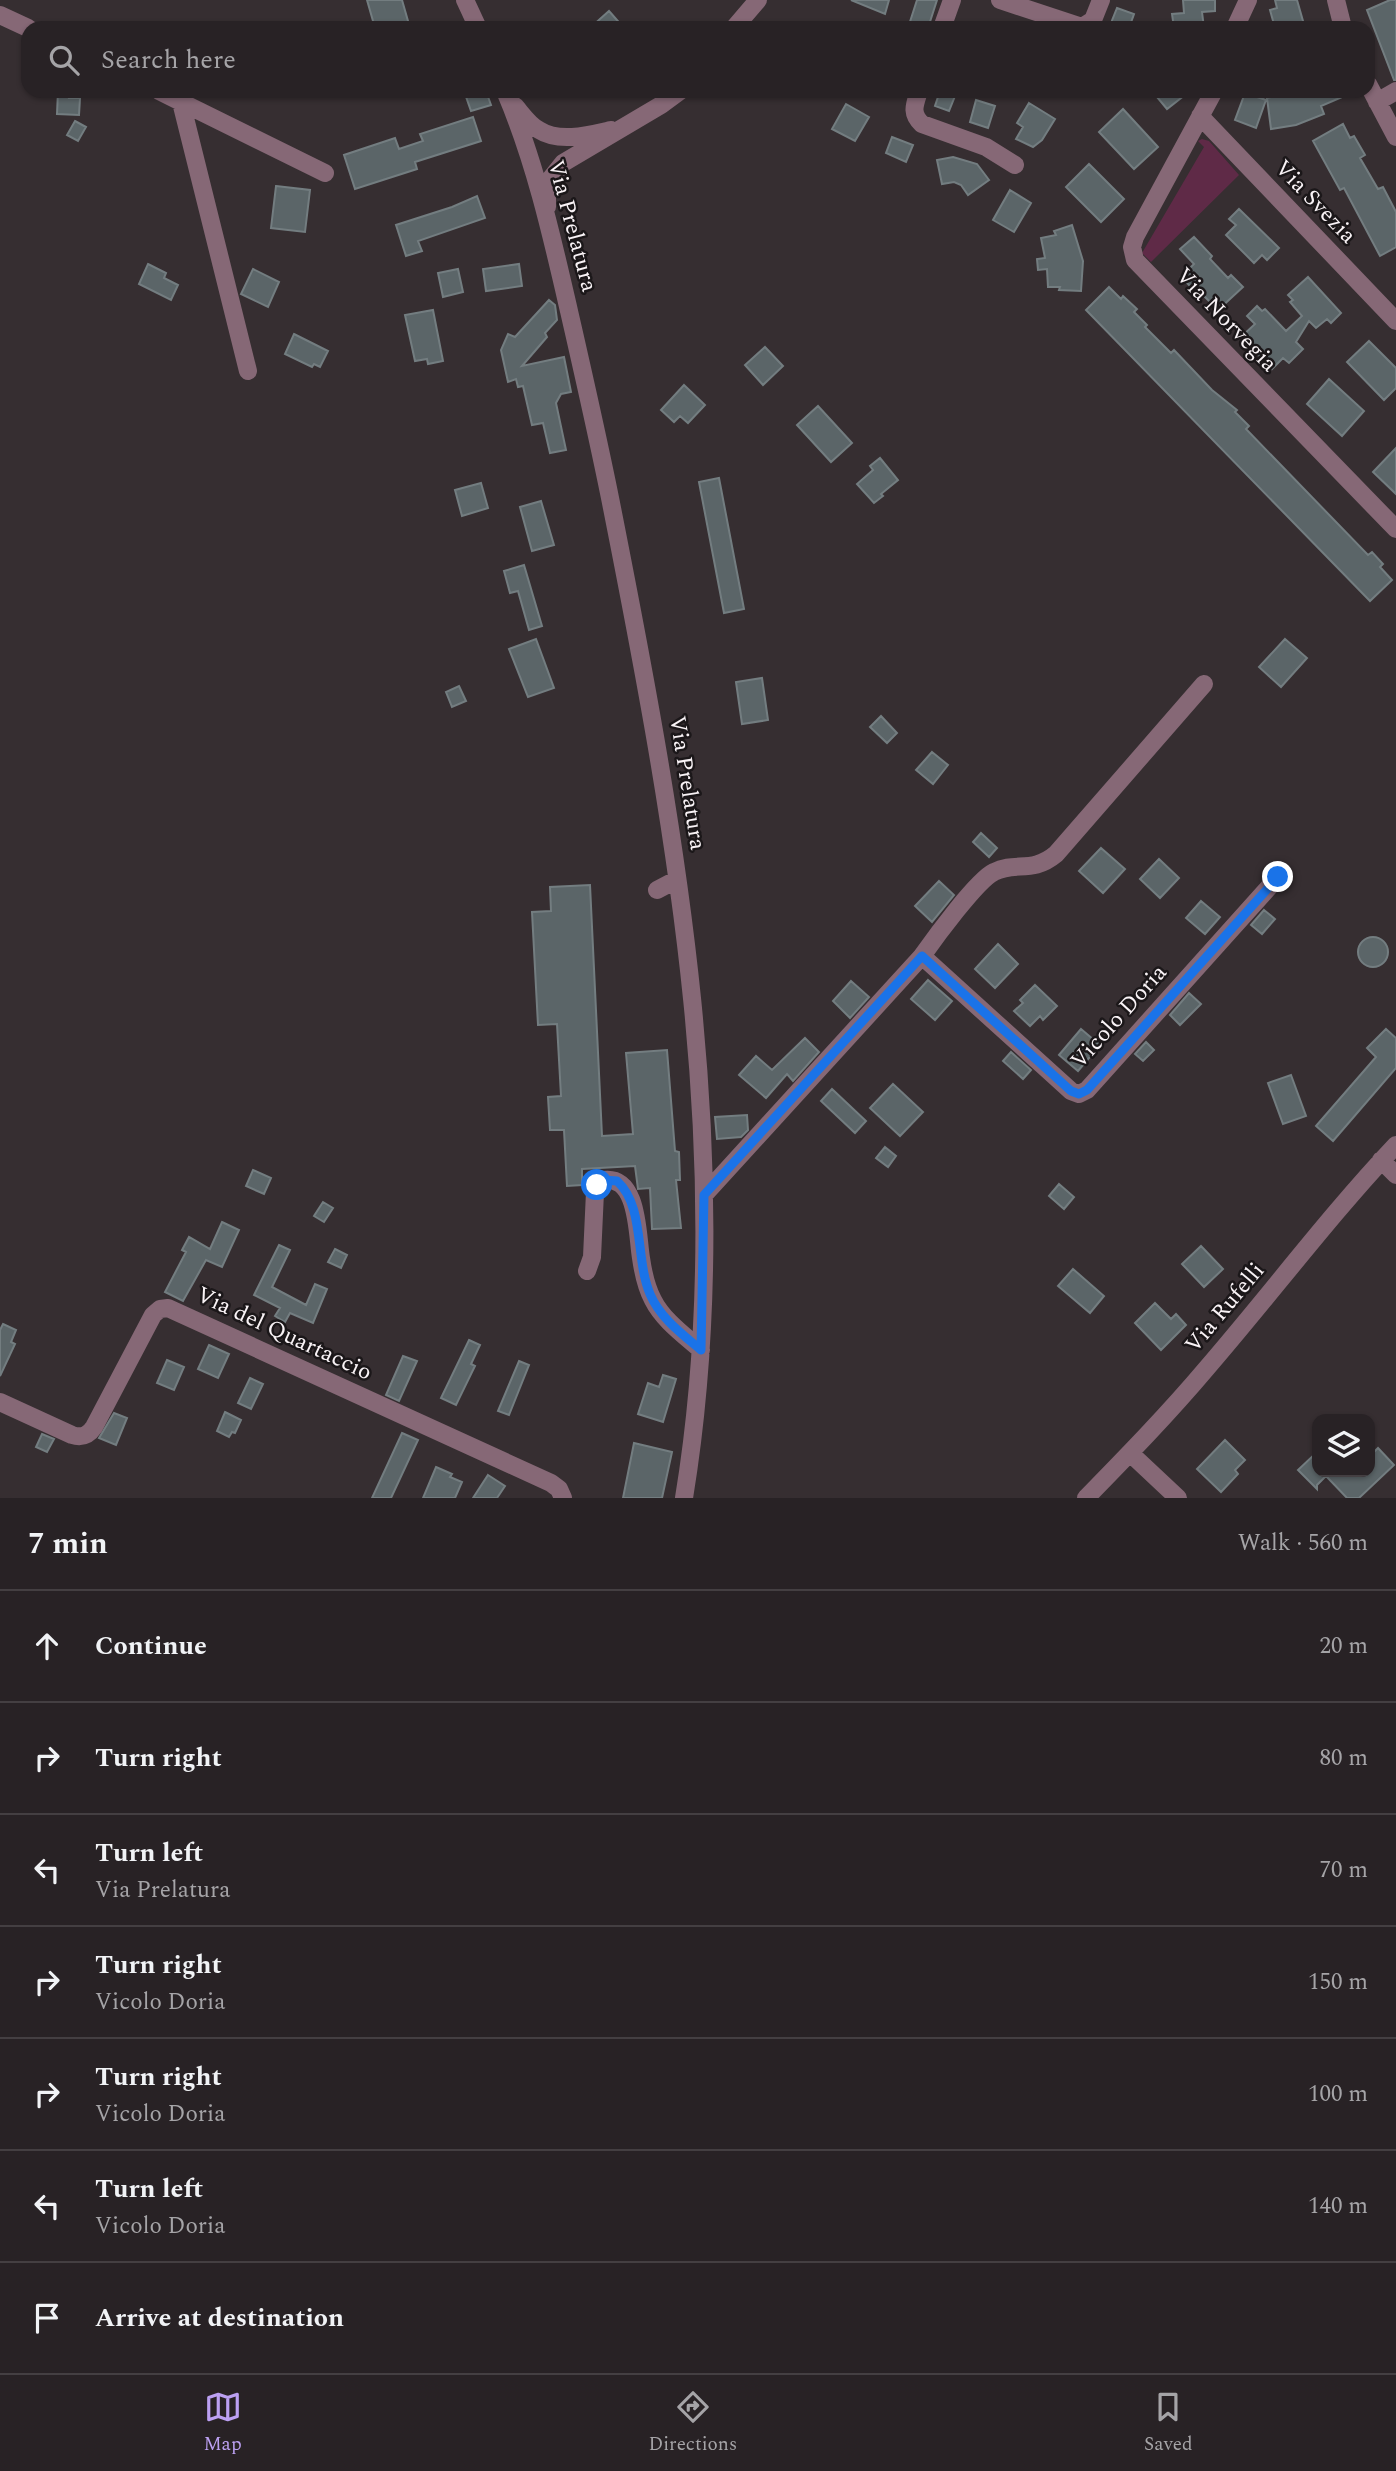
<!DOCTYPE html>
<meta charset="utf-8">
<style>
:root{--surface:#282225;--page:#342f32;--text:#f1f3f6;--muted:#a5a4a7;--line:#443f42;--accent:#bca0f2}
body{margin:0;font-family:Spectral,serif;background:var(--page);color:var(--text)}
.controls{position:absolute;right:21px;bottom:21px;display:grid;overflow:hidden;border-radius:14px;box-shadow:0 2px 5px #0004}
.controls button{width:63px;height:63px;display:grid;place-items:center;padding:0;border:0;border-bottom:2px solid var(--line);background:var(--surface);color:var(--text);font:35px sans-serif}
.stop{position:absolute;width:21px;height:21px;margin:-16px;border:5px solid #1a73e8;border-radius:50%;background:#fff}
.stop.end{background:#1a73e8;border-color:#fff;box-shadow:0 2px 7px #0008}
.list{margin:0;padding:0;list-style:none}
h2{display:flex;justify-content:space-between;align-items:center;height:91px;margin:0;padding:0 28px;font-size:30px}
h2 small{font-size:23px;font-weight:400;color:var(--muted)}
.list li{display:grid;grid-template-columns:46px 1fr auto;gap:21px;align-items:center;box-sizing:border-box;height:112px;padding:0 28px;border-top:2px solid var(--line)}
.list b{display:block;font-size:26px;white-space:nowrap}
.list p{margin:0;font-size:23px;white-space:nowrap;color:var(--muted)}
.list em{font-size:23px;font-style:normal;color:var(--muted)}
.icon{flex:none;width:38px;height:38px;fill:none;stroke:currentColor;stroke-width:2;stroke-linecap:round;stroke-linejoin:round}
.map{position:relative;flex:none;width:1396px;height:1498px;overflow:hidden}
.search{position:absolute;background:var(--surface);box-shadow:0 2px 5px #0004;left:21px;right:21px;top:21px;height:77px;display:flex;align-items:center;gap:18px;box-sizing:border-box;padding:0 24px;border-radius:21px;color:var(--muted);font-size:26px}
.sheet{height:875px;background:var(--surface)}
nav{display:flex;justify-content:space-around;align-items:center;box-sizing:border-box;height:98px;border-top:2px solid var(--line);background:var(--surface);font-size:19px;color:var(--muted)}
nav a{display:grid;justify-items:center;gap:4px}
nav .on{color:var(--accent)}
.map>svg:first-child{display:block}
.green{fill:#5f2a47}
.building{fill:#5b6568;stroke:#737d80;stroke-width:2}
.lines{fill:none;stroke-linecap:round;stroke-linejoin:round}
.minor{stroke:#866876;stroke-width:18}
.route{stroke:#1a73e8;stroke-width:9}
.labels{text-anchor:middle;dominant-baseline:central;stroke-width:5;stroke-linejoin:round;paint-order:stroke}
.street-label{font-size:23px;fill:#f9f3f6;stroke:#1b1719}
</style>
<div class="map">
<svg width="1396" height="1498" viewBox="0 0 1396 1498">
<rect width="100%" height="100%" fill="#362e31"/>
<path class="green" d="M1202,139L1209,141L1239,175L1151,262L1142,253L1204,147L1198,141Z"/>
<path class="building" d="M367,0H402L410,28H375Z
M851,0H889L885,14Z
M917,0H937L928,28H908Z
M1183,0H1215V11L1202,12L1204,28H1174L1172,14L1184,13Z
M1275,0H1297L1305,28H1275L1270,10L1277,8Z
M1390,0H1396V80H1394L1367,10Z
M1117,8L1134,14L1129,28H1109Z
M609,11L624,28H590Z
M58,91H70L69,98H80L79,115L57,114Z
M464,91H486L491,105L471,111Z
M940,91H957L949,111L935,106Z
M1152,91H1190L1167,109Z
M1295,91H1356L1321,106L1324,114L1296,125L1271,129L1267,98Z
M1245,93L1266,100L1256,128L1235,120Z
M976,100L995,106L988,128L970,122Z
M1029,103L1055,119L1042,140L1033,147L1016,139L1023,127L1017,123Z
M846,104L869,117L855,141L832,129Z
M1123,109L1158,147L1134,169L1099,132Z
M473,117L481,141L415,162L417,169L355,189L344,155L395,138L399,149L423,141L420,134Z
M75,121L86,127L78,141L67,135Z
M1343,124L1350,138L1354,136L1365,155L1360,158L1378,189L1383,187L1396,212V247L1380,256L1344,188L1340,190L1313,141Z
M892,137L913,145L906,162L886,153Z
M953,157L977,164L989,180L968,195L961,185L954,182L942,184L937,160Z
M1089,164L1124,199L1101,222L1066,187Z
M276,186L310,190L305,232L271,228Z
M1010,190L1031,203L1014,232L993,220Z
M477,196L485,218L418,241L422,251L406,256L396,225L452,207Z
M1239,209L1279,248L1267,260L1262,255L1254,263L1226,235L1236,225L1229,219Z
M1072,225L1083,261L1081,291L1059,290L1060,287H1048L1047,269L1038,270L1037,259L1045,258L1041,238L1056,235L1054,231Z
M1194,237L1212,256L1210,259L1228,278L1231,275L1243,287L1218,310L1198,290L1196,292L1181,277L1194,264L1180,249Z
M148,264L166,273L164,278L178,285L171,300L139,284Z
M519,264L522,286L486,291L483,269Z
M253,269L279,282L268,307L241,294Z
M458,269L463,292L443,297L438,273Z
M1308,277L1341,313L1331,323L1327,319L1316,328L1309,321L1296,342L1303,349L1289,363L1283,358L1272,369L1241,337L1255,324L1247,316L1257,306L1262,311L1265,309L1286,331L1302,316L1290,302L1293,300L1288,295Z
M1109,287L1121,299L1123,296L1137,309L1134,312L1147,325L1145,327L1171,353L1174,350L1212,390L1237,410L1235,412L1249,426L1246,429L1368,555L1372,552L1383,564L1380,567L1392,580L1370,601L1086,310Z
M549,300L555,305L557,320L545,333L547,337L522,366L564,357L571,392L561,394L556,403L566,450L550,453L543,423L532,425L523,386L518,387L516,379L508,382L501,350L508,334L515,337Z
M433,310L443,361L428,364L427,359L415,361L405,315Z
M294,334L328,351L320,367L314,364L312,367L285,354Z
M1369,341L1396,368V388L1384,400L1347,362Z
M765,347L783,366L763,385L745,365Z
M1329,379L1364,411L1342,436L1307,404Z
M684,385L705,405L688,423L680,416L674,422L661,410Z
M818,406L852,443L831,462L797,425Z
M1396,448V494L1373,472Z
M880,458L898,480L881,494L883,496L874,503L857,484L873,470L870,466Z
M719,478L744,609L724,613L699,482Z
M481,483L488,508L462,516L455,490Z
M541,501L554,545L532,551L520,507Z
M524,565L542,626L529,630L518,591L510,593L504,571Z
M536,639L554,688L528,697L509,649Z
M1285,639L1307,658L1281,687L1259,667Z
M762,678L768,720L742,724L736,682Z
M459,686L466,701L452,707L446,692Z
M881,716L897,733L887,743L870,727Z
M932,752L948,765L933,784L916,770Z
M981,833L997,848L989,857L973,842Z
M1101,848L1125,869L1103,893L1079,871Z
M1159,859L1179,878L1160,898L1140,879Z
M939,881L954,895L932,922L915,906Z
M590,885L602,1136L633,1134L626,1053L667,1050L675,1151L679,1152L680,1180H676L681,1228L652,1229L650,1188L638,1189L635,1166L582,1169V1185L567,1186L564,1130H550L548,1097L561,1096L557,1024L538,1025L532,912L551,911L550,887Z
M1201,901L1220,917L1205,934L1186,918Z
M1264,910L1275,919L1262,934L1251,925Z
M1358 952a15 15 0 1 1 30 0a15 15 0 1 1-30 0Z
M998,944L1018,964L995,988L975,969Z
M928,980L952,1001L935,1020L911,999Z
M851,981L869,997L850,1018L833,1001Z
M1035,985L1057,1006L1043,1020L1040,1016L1030,1026L1014,1011L1023,1003L1020,1000Z
M1189,993L1201,1004L1180,1025L1170,1015Z
M1081,1029L1100,1045L1078,1071L1059,1055Z
M1386,1029L1396,1038V1068L1333,1141L1316,1126L1376,1057L1367,1048Z
M805,1038L819,1052L793,1081L787,1074L766,1098L739,1075L756,1056L772,1070Z
M1146,1042L1154,1050L1143,1061L1135,1054Z
M1011,1052L1031,1070L1023,1079L1003,1061Z
M1291,1075L1306,1116L1283,1124L1268,1083Z
M893,1084L923,1112L900,1136L870,1108Z
M832,1089L866,1121L855,1133L821,1101Z
M747,1115L748,1130L741,1137L717,1139L715,1117Z
M885,1147L896,1156L888,1167L876,1158Z
M253,1170L271,1178L264,1194L246,1186Z
M1059,1184L1074,1197L1064,1209L1049,1196Z
M323,1202L333,1208L324,1222L314,1216Z
M222,1222L239,1230L222,1267L206,1260L183,1301L165,1292L186,1252L182,1250L189,1237L210,1249Z
M279,1245L290,1250L272,1287L306,1305L315,1284L327,1289L313,1323L290,1313L285,1322L275,1316L280,1308L254,1295Z
M1201,1246L1223,1269L1204,1287L1182,1264Z
M335,1249L347,1255L341,1268L328,1262Z
M1073,1269L1104,1296L1090,1313L1058,1286Z
M1155,1303L1171,1319L1176,1314L1186,1325L1161,1350L1135,1323Z
M3,1324L16,1330L11,1342L15,1344L0,1376V1330Z
M469,1340L480,1345L471,1364L475,1366L456,1405L441,1398Z
M209,1345L229,1354L218,1378L198,1369Z
M403,1356L417,1361L399,1401L386,1395Z
M167,1360L184,1367L174,1390L157,1383Z
M519,1361L529,1365L509,1415L498,1411Z
M663,1375L676,1379L663,1422L638,1414L648,1383L659,1387Z
M250,1378L263,1384L251,1409L238,1403Z
M225,1412L241,1420L235,1433L232,1432L229,1437L217,1431Z
M114,1413L127,1418L116,1445L99,1438Z
M402,1433L418,1440L391,1498H372Z
M42,1434L54,1439L47,1452L36,1447Z
M1225,1440L1245,1460L1235,1470L1238,1474L1221,1492L1197,1469Z
M634,1443L672,1452L662,1498H623Z
M1378,1448L1394,1465L1359,1498H1347L1326,1476L1317,1485V1489L1298,1470L1317,1452V1472H1370V1456Z
M436,1467L452,1474L450,1477L462,1482L455,1498H423Z
M488,1475L505,1486L497,1498H473Z"/>
<g class="lines">
<path class="minor" d="M465,0L478,28
M1000,0L1082,27L1093,20L1101,0
M1336,0L1343,28
M0,15L28,28
M734,28L758,0
M942,28L952,0
M1235,28L1248,0
M1368,84L1396,137
M159,91L181,102L248,371
M505,91C535,161 552,237 569,311C584,377 599,442 612,508C676,832 738,1168 684,1498
M919,91C915,104 910,113 922,124L986,147L1015,165
M1214,91L1135,237L1132,247L1135,260L1396,529
M181,102L325,173
M1377,102L1396,91
M515,106C522,114 529,125 539,130C559,143 589,135 611,130
M1200,116L1396,321
M547,207V193L551,178L563,163L661,105L680,91
M657,890L676,880
M922,956C934,939 977,880 994,872C1016,861 1032,874 1056,854L1204,684
M1381,1160L1396,1175
M704,1195L922,956L1071,1091L1079,1094L1087,1090L1278,877
M587,1271L592,1257L595,1192L597,1185L603,1180C639,1175 637,1235 641,1258C643,1272 646,1287 653,1300C663,1320 684,1335 701,1350
M0,1402L72,1435C82,1438 88,1436 94,1427L153,1315L160,1309L168,1308L551,1483L559,1489L563,1498
M1130,1453L1178,1498
M1086,1498C1127,1456 1168,1414 1206,1369C1270,1295 1329,1216 1396,1145"/>
</g>
<g class="lines">
<path class="route" d="M597,1185L603,1180L617,1181C645,1206 635,1259 650,1294C660,1318 682,1334 701,1350L704,1195L922,956L1071,1091L1079,1094L1087,1090L1278,877"/>
</g>
<g class="labels">
<g class="street-label">
<text transform="translate(1315 202) rotate(46)">Via Svezia</text>
<text transform="translate(572 226) rotate(75)">Via Prelatura</text>
<text transform="translate(1226 320) rotate(46)">Via Norvegia</text>
<text transform="translate(687 783) rotate(81)">Via Prelatura</text>
<text transform="translate(1119 1017) rotate(-48)">Vicolo Doria</text>
<text transform="translate(1225 1308) rotate(-50)">Via Rufelli</text>
<text transform="translate(284 1334) rotate(25)">Via del Quartaccio</text>
</g>
</g>
</svg>
<div class="controls">
<button><svg class="icon" aria-label="layers" viewBox="0 0 24 24"><path d="M12 4l9 5-9 5-9-5zM3 14l9 5 9-5"/></svg></button>
</div>
<div class="stop" style="left:597px;top:1185px"></div>
<div class="stop end" style="left:1278px;top:877px"></div>
<div class="search"><svg class="icon" aria-label="search" viewBox="0 0 24 24"><circle cx="10" cy="10" r="6"/><path d="M15 15l6 6"/></svg>Search here</div>
</div>
<section class="sheet">
<h2>7 min<small>Walk · 560 m</small></h2>
<ul class="list">
<li><svg class="icon" aria-label="ahead" viewBox="0 0 24 24"><path d="M12 20V5M6 11l6-6 6 6"/></svg><div><b>Continue</b></div><em>20 m</em></li>
<li><svg class="icon" aria-label="right" viewBox="0 0 24 24"><path d="M7 20v-9h11M14 6l5 5-5 5"/></svg><div><b>Turn right</b></div><em>80 m</em></li>
<li><svg class="icon" aria-label="left" viewBox="0 0 24 24"><path d="M17 20v-9H6M10 6l-5 5 5 5"/></svg><div><b>Turn left</b><p>Via Prelatura</p></div><em>70 m</em></li>
<li><svg class="icon" aria-label="right" viewBox="0 0 24 24"><path d="M7 20v-9h11M14 6l5 5-5 5"/></svg><div><b>Turn right</b><p>Vicolo Doria</p></div><em>150 m</em></li>
<li><svg class="icon" aria-label="right" viewBox="0 0 24 24"><path d="M7 20v-9h11M14 6l5 5-5 5"/></svg><div><b>Turn right</b><p>Vicolo Doria</p></div><em>100 m</em></li>
<li><svg class="icon" aria-label="left" viewBox="0 0 24 24"><path d="M17 20v-9H6M10 6l-5 5 5 5"/></svg><div><b>Turn left</b><p>Vicolo Doria</p></div><em>140 m</em></li>
<li><svg class="icon" aria-label="arrive" viewBox="0 0 24 24"><path d="M6 21V4h12l-3 4 3 4H6"/></svg><div><b>Arrive at destination</b></div></li>
</ul>
</section>
<nav>
<a class="on"><svg class="icon" aria-label="map" viewBox="0 0 24 24"><path d="M3 6l6-2 6 2 6-2v14l-6 2-6-2-6 2zM9 4v14M15 6v14"/></svg>Map</a>
<a><svg class="icon" aria-label="directions" viewBox="0 0 24 24"><path d="M12 3l9 9-9 9-9-9zM9 14v-3h6M13 9l2 2-2 2"/></svg>Directions</a>
<a><svg class="icon" aria-label="saved" viewBox="0 0 24 24"><path d="M7 4h10v16l-5-4-5 4z"/></svg>Saved</a>
</nav>
